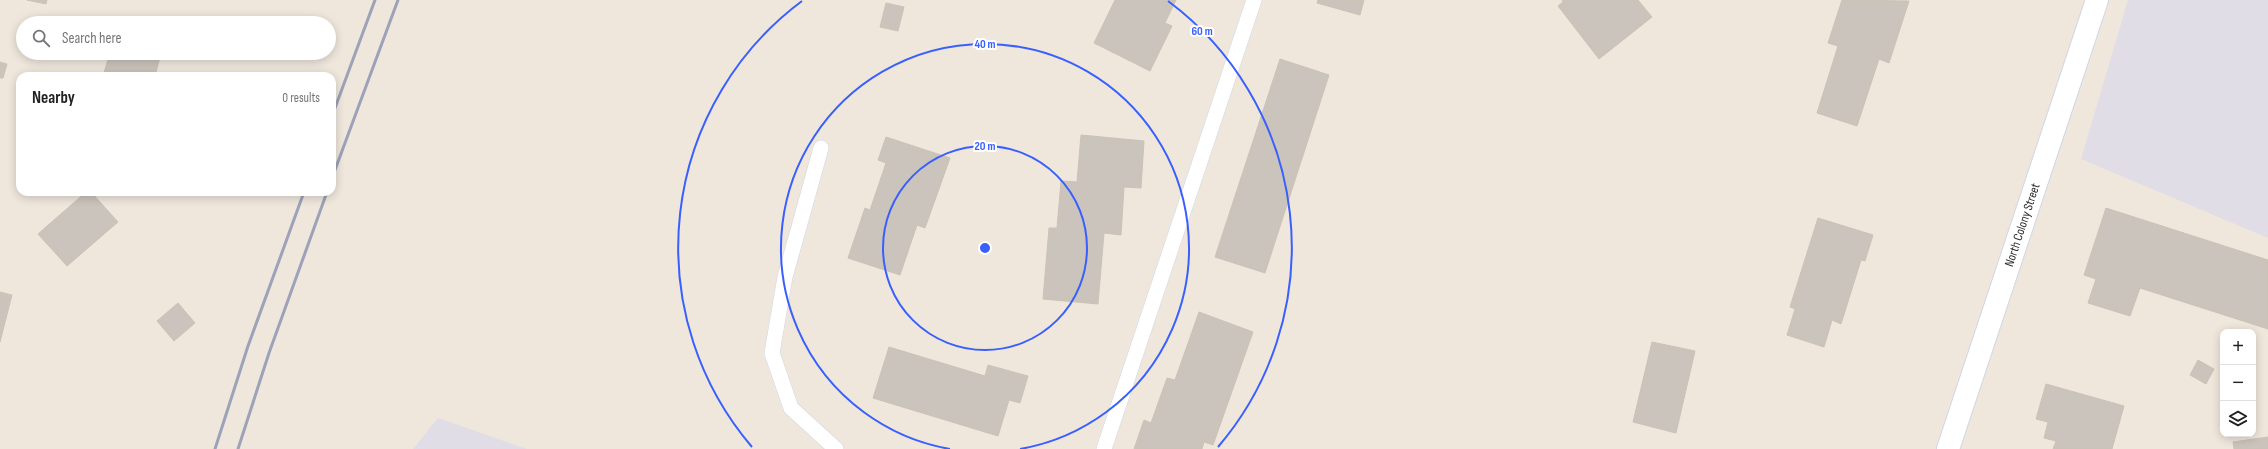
<!DOCTYPE html>
<meta charset="utf-8">
<style>
:root{--surface:#fff;--page:#f6f6f6;--text:#222;--muted:#767676;--line:#e0e0e0}
body{margin:0;font-family:"Sofia Sans Condensed",sans-serif;background:var(--page);color:var(--text)}
.controls{position:absolute;right:12px;bottom:12px;display:grid;overflow:hidden;border-radius:8px;box-shadow:0 2px 10px #0003}
.controls button{width:36px;height:36px;display:grid;place-items:center;padding:0;border:0;border-bottom:1px solid var(--line);background:var(--surface);color:var(--text);font:20px sans-serif}
.list{margin:0;padding:0;list-style:none}
h2{display:flex;justify-content:space-between;align-items:center;height:52px;margin:0;padding:0 16px;font-size:17px}
h2 small{font-size:13px;font-weight:400;color:var(--muted)}
.icon{flex:none;width:22px;height:22px;fill:none;stroke:currentColor;stroke-width:2;stroke-linecap:round;stroke-linejoin:round}
.map{position:relative;flex:none;width:2268px;height:449px;overflow:hidden}
.search{position:absolute;background:var(--surface);box-shadow:0 2px 10px #0003;left:16px;top:16px;width:320px;height:44px;display:flex;align-items:center;gap:10px;box-sizing:border-box;padding:0 14px;border-radius:22px;color:var(--muted);font-size:15px}
.panel{position:absolute;background:var(--surface);box-shadow:0 2px 10px #0003;left:16px;top:72px;width:320px;height:124px;border-radius:12px}
.map>svg:first-child{display:block}
.industrial{fill:#e0dde6}
.building{fill:#cac4bc;stroke:#cac3b5}
.lines{fill:none;stroke-linecap:round;stroke-linejoin:round}
.service-casing{stroke:#d1d5e6;stroke-width:16}
.secondary-casing{stroke:#d1d5e6;stroke-width:24}
.service{stroke:#fff;stroke-width:15}
.secondary{stroke:#fff;stroke-width:22}
.rail{stroke:#9ea2b8;stroke-width:3}
.ring{fill:none;stroke:#395fff;stroke-width:2}
.labels{text-anchor:middle;dominant-baseline:central;stroke-width:4;stroke-linejoin:round;paint-order:stroke}
.street-label{font-size:13px;fill:#2b2b2b;stroke:#fff}
.centre{fill:#395fff;stroke:#fff;stroke-width:2}
.ring-label{font-size:12px;text-anchor:middle;font-weight:bold;fill:#395fff;stroke:#fff;stroke-width:4;stroke-linejoin:round;paint-order:stroke}
</style>
<div class="map">
<svg width="2268" height="449" viewBox="0 0 2268 449">
<rect width="100%" height="100%" fill="#efe7dc"/>
<path class="industrial" d="M2128,0H2268V238L2081,159Z
M438,418L527,449H413Z"/>
<path class="building" d="M27,0H47L46,4Z
M1115,0H1176L1165,23L1172,26L1150,71L1094,43Z
M1318,0H1364L1360,15L1317,3Z
M1562,0H1638L1652,17L1599,59L1558,6L1563,2Z
M1842,0L1909,1L1889,63L1879,59L1857,126L1817,113L1838,46L1828,43Z
M886,3L904,7L898,31L880,27Z
M110,53H161L155,76H103Z
M1280,59L1329,75L1265,273L1215,257Z
M0,62L7,64L3,78H0Z
M1081,135L1144,141L1141,188L1124,187L1121,235L1104,233L1098,304L1043,299L1049,228H1057L1061,181L1077,182Z
M886,137L950,158L925,228L917,225L900,275L848,258L865,208L870,210L886,163L878,160Z
M86,192H91L118,222L67,266L38,234Z
M2106,208L2268,260V329L2140,288L2130,316L2088,303L2096,279L2084,275Z
M1818,218L1873,235L1865,261L1861,260L1841,324L1832,320L1824,347L1787,335L1795,309L1790,307Z
M0,292L12,295L0,342Z
M178,303L195,323L174,341L157,321Z
M1199,312L1253,332L1213,445L1204,442L1202,449H1134L1144,420L1151,423L1167,378L1175,380Z
M1652,342L1695,351L1676,433L1633,422Z
M889,347L985,376L988,365L1028,376L1020,403L1009,400L998,436L873,398Z
M2198,360L2214,369L2206,384L2190,375Z
M2046,384L2124,406L2112,449H2053L2056,441L2044,438L2048,422L2036,419Z
M2268,437V449H2234L2233,442Z"/>
<g class="lines">
<g class="service-casing">
<path id="service" d="M821,148L785,277L772,353L791,408L836,449
M1104,449L1254,0"/>
</g>
<g class="secondary-casing">
<g id="secondary">
<path id="s1" d="M1948,449L2097,0"/>
</g>
</g>
<use href="#service" class="service"/>
<use href="#secondary" class="secondary"/>
<path class="rail" d="M332,116L375,0
M332,178L398,0
M215,449L248,346L304,192
M238,449L269,353L327,192"/>
</g>
<g class="ring">
<circle cx="985" cy="248" r="102"/>
<path d="M950 449A204 204 0 1 1 1020 449"/>
<path d="M752 447A307 307 0 0 1 802 1M1168 1A307 307 0 0 1 1218 447"/>
</g>
<g class="labels">
<g class="street-label">
<text stroke="none"><textPath href="#s1" startOffset="236">North Colony Street</textPath></text>
</g>
</g>
<circle cx="985" cy="248" r="6" class="centre"/>
<g class="ring-label">
<text x="1202" y="35">60 m</text>
<text x="985" y="48">40 m</text>
<text x="985" y="150">20 m</text>
</g>
</svg>
<div class="controls">
<button>+</button>
<button>−</button>
<button><svg class="icon" aria-label="layers" viewBox="0 0 24 24"><path d="M12 4l9 5-9 5-9-5zM3 14l9 5 9-5"/></svg></button>
</div>
<div class="search"><svg class="icon" aria-label="search" viewBox="0 0 24 24"><circle cx="10" cy="10" r="6"/><path d="M15 15l6 6"/></svg>Search here</div>
<section class="panel">
<h2>Nearby<small>0 results</small></h2>
<ul class="list">
</ul>
</section>
</div>
